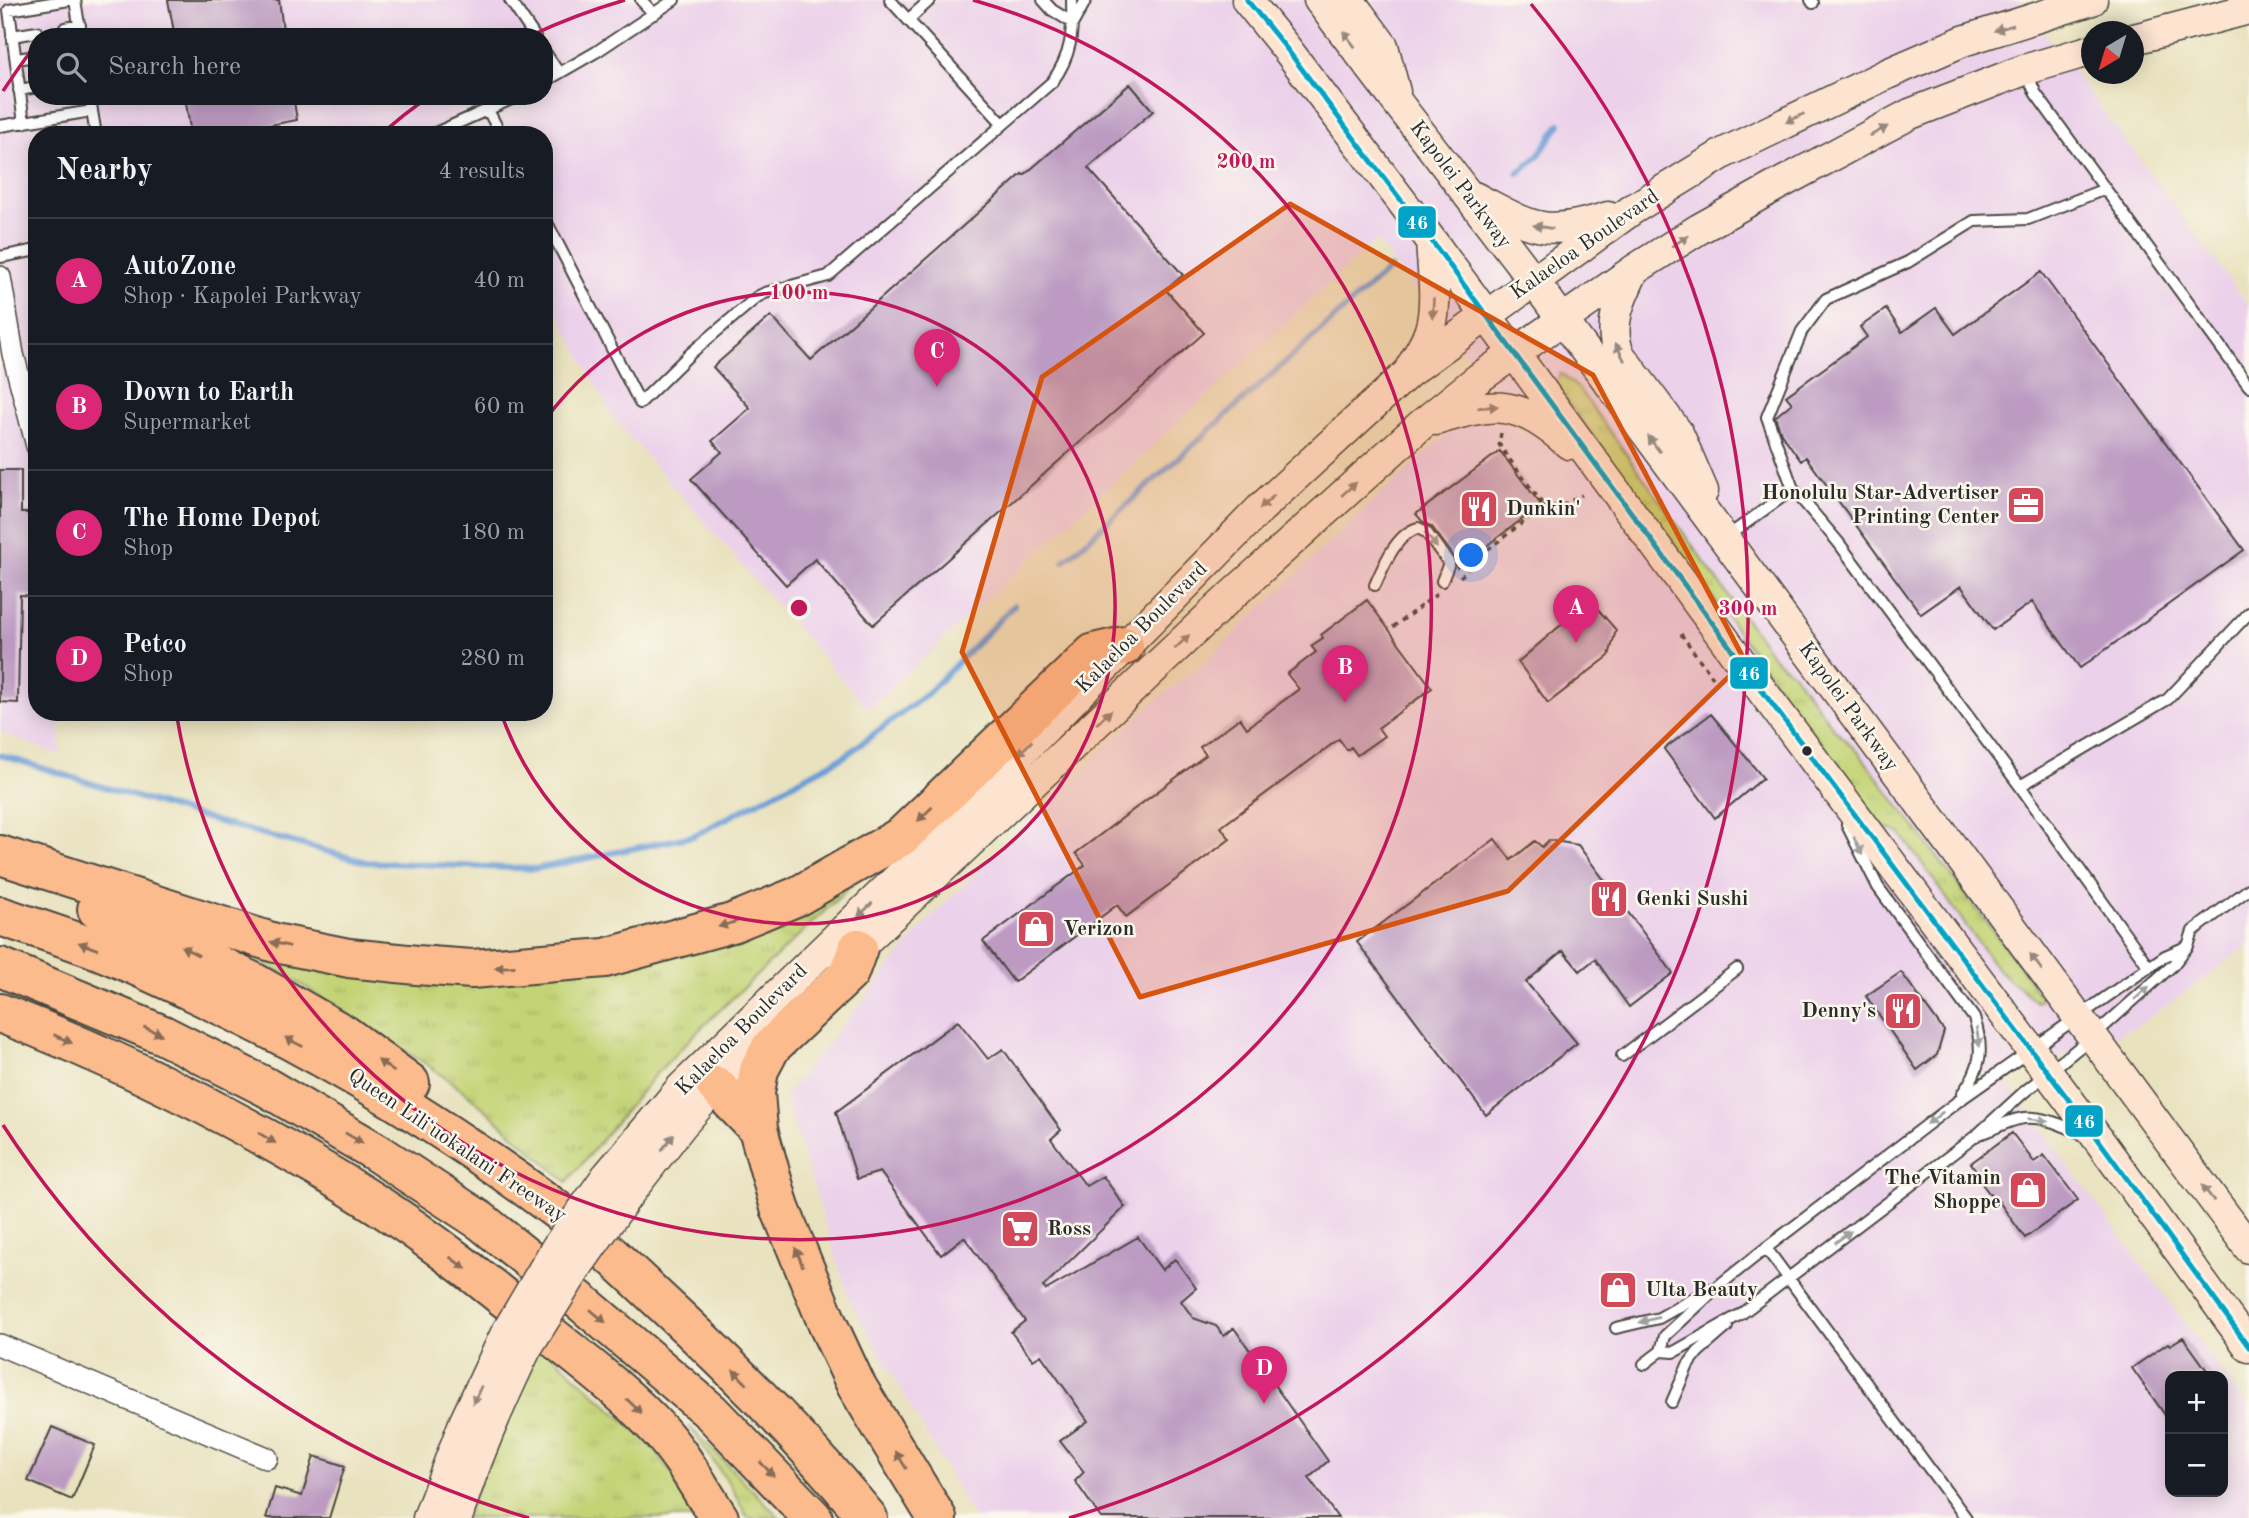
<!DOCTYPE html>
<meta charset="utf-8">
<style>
:root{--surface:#171b24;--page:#20242c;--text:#f1f3f6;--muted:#9ea1a6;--line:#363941;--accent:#db2777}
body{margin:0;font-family:"Old Standard TT",serif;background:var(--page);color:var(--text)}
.controls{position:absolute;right:21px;bottom:21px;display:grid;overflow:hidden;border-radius:14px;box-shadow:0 4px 18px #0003}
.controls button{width:63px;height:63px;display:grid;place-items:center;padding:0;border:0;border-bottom:2px solid var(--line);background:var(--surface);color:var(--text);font:35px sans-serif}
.compass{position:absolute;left:2081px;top:21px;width:63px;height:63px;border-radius:50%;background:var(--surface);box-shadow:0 4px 18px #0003;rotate:218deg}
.you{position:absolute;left:1472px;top:556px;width:24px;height:24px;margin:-18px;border:5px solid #fff;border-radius:50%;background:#1a73e8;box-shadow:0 0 0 10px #1a73e833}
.badge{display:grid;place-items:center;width:46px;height:46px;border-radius:50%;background:var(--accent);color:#fff;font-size:23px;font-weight:700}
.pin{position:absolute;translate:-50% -58px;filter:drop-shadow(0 2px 4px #0008)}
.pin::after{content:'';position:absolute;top:37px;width:24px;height:21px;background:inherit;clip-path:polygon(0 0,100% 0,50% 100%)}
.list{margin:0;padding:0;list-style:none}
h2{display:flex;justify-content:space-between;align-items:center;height:91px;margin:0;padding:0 28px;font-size:30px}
h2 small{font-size:23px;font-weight:400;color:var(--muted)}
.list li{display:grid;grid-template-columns:46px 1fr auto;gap:21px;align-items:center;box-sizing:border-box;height:126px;padding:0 28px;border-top:2px solid var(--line)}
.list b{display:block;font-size:26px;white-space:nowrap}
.list p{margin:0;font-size:23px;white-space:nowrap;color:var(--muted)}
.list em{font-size:23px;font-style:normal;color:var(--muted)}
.icon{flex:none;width:38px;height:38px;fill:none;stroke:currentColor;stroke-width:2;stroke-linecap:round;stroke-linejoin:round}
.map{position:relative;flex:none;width:2249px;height:1518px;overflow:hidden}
.search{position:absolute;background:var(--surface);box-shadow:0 4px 18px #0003;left:28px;top:28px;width:525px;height:77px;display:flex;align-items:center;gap:18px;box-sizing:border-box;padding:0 24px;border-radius:28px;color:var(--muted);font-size:26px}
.panel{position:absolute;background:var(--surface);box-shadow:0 4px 18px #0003;left:28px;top:126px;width:525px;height:595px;border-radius:28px}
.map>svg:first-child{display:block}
.built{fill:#ecd1ea;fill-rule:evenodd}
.grass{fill:url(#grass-tufts);stroke:#777f50;stroke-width:2}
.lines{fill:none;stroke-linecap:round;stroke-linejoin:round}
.stream{stroke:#6b9cd5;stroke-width:6}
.building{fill:#bc9ac1}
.lane-casing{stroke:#484641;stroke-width:14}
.street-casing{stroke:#484641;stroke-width:24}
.secondary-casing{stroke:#484641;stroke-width:33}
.highway-casing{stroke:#484641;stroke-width:42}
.path{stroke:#484641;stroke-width:3.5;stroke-dasharray:5 5;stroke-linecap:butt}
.lane{stroke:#fff;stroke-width:10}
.street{stroke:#fff;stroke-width:21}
.secondary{stroke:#fde4d1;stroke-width:30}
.highway{stroke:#fbbb8d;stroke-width:38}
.secondary-bridge-casing{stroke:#484641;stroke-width:33;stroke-linecap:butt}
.secondary-bridge{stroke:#fde4d1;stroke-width:30}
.bus-1-casing{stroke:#fbf7ec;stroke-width:10}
.bus-1{stroke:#02a3c6;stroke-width:5}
.oneway{fill:#94887e}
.oneway2{fill:#a0a0a0}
.oneway3{fill:#896c57}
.marked{fill:#d5540f;fill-opacity:0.2;stroke:#d5540f;stroke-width:5;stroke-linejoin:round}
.ring{fill:none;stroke:#c2185b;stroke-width:3.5}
.bus-dot{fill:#2b2b2b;stroke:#fbf7ec;stroke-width:2.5}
.labels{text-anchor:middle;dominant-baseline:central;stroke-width:5;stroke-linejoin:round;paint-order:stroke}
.street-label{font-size:21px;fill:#2b2b2b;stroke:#fbf7ec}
.poi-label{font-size:21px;font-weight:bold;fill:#2b2b2b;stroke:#fbf7ec;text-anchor:start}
.centre{fill:#c2185b;stroke:#fbf7ec;stroke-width:3.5}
.ring-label{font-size:21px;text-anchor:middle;font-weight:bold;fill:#c2185b;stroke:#fbf7ec;stroke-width:5;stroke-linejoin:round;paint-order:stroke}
.line-badge{stroke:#fbf7ec;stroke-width:2.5}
.badge-label{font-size:19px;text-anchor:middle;font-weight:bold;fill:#fff}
</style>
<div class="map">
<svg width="2249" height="1518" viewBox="0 0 2249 1518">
<defs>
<pattern id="grass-tufts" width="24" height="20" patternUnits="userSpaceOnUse" patternTransform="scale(1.75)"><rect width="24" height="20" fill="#c3d375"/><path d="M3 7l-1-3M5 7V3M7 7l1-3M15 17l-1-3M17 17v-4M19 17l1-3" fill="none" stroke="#a8b565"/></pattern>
</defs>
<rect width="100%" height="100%" fill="#fbf7ec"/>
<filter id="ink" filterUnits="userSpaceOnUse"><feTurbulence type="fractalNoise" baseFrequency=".0143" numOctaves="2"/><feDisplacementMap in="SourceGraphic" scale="14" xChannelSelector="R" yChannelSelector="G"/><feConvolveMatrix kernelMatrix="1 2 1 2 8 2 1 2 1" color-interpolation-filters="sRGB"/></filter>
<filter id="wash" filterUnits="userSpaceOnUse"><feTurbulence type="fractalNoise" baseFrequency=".00686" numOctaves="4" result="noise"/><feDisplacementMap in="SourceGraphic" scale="28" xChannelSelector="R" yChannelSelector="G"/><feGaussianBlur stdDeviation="1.57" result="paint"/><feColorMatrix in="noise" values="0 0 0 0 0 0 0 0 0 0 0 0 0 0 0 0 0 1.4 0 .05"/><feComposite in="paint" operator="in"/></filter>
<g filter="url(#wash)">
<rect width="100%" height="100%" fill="#e9e2bf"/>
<path class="built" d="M0,0H2020L2249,306V945L2137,1027L2003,1078L2249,1409V1518H974L849,1299L785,1096L933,915L1148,707L1205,662L1359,514L1448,433L1476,420H1501L1529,434L1376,240L868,709L613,418L544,286V135H37V271L34,272L37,286V712H60V755L0,732ZM37,37H544V96H37ZM2170,1376H2223V1492H2170Z"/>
<path class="grass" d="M1560,373L1579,389L1774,658L1793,673L1835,730L1859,753L2026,975L2042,999L2037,1002L1997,969L1901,834L1881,825L1556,386Z
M873,865L700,1029L653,1077L567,1182L470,1096L429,1066L291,978L200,931L502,973Z
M536,1340L652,1446L704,1518H465Z
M689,1426L780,1518H748L730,1485Z"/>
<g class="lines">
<path class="stream" d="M1518,173L1538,156L1560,124
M1064,561L1390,268
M0,755L211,820L366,862L535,869L693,836L845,756L928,693L1014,605"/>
</g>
<g id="blocks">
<path class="building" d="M168,0H279L284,37H175Z
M1130,84L1153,111L1088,168L1183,275L1166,290L1204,333L873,625L815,559L786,585L691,479L722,452L712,441L750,408L713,367L771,316L811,360L1022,174L1024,175Z
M185,96H293L297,120L216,135H191Z
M2041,272L2244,550L2080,668L2032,602L1993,630L1961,586L1921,614L1806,457L1801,461L1781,433L1775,417L1792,403L1786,396L1867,337L1860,327L1886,309L1902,332L1936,308L1955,334Z
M1500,451L1541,505L1457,568L1455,558L1432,527L1422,521L1416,514Z
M0,470H21V513H37V596L20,595L18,703L0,702Z
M1367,600L1432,688L1378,728L1384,736L1357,755L1351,747L1347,750L1339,739L1221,827L1230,839L1126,917L1117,905L1014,982L983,941L1085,865L1076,853L1206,755L1200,747L1240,718L1247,728L1299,689L1287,674L1316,652L1311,646L1323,638L1321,635Z
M1590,600L1616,630L1609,656L1548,703L1518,662Z
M1711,714L1763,778L1715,818L1664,749Z
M1495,839L1511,860L1535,841L1542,847L1549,840L1578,845L1673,973L1629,1007L1595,959L1580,971L1563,951L1526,982L1577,1043L1486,1115L1357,942Z
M1901,972L1944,1031L1937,1055L1917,1070L1866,996Z
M958,1021L988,1059L1003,1049L1061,1130L1051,1139L1086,1186L1103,1176L1125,1207L1043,1287L1046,1290L1138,1237L1162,1270L1175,1259L1196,1288L1181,1301L1193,1318L1216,1326L1224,1336L1234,1328L1328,1461L1309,1478L1338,1518H1101L1075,1481L1084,1472L1060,1441L1088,1421L1041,1355L1033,1360L1011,1332L1025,1321L964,1237L941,1255L880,1172L857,1179L836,1112Z
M2012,1133L2034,1162L2044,1155L2078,1200L2025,1238L1997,1199L1995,1201L1980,1181L1982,1179L1971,1163Z
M2183,1337L2211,1376H2170V1422L2132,1368L2168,1343L2170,1345Z
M52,1427L95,1445L72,1500L28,1481Z
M314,1456L345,1466L329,1518H266L275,1488L302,1496Z"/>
</g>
</g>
<g filter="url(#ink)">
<use href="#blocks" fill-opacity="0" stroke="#484641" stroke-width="2"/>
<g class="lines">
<g class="lane-casing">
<path id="lane" d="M75,0L81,37
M510,0L535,37
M641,0L654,14
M890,0L1003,124
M1043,0L1052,10L1073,23
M1811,0L1813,3
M909,19L930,0
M1073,23L1086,0
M65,28L80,25
M12,36L37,32
M544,51L559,73
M16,59L37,56
M2026,72L2036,94L2249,386
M544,82L596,52L674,0
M19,90L37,87
M488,110L501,135
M92,111L96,135
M24,123L9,10L69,0
M0,126L92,111L90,96
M431,135L518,96
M2105,189L2028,219L1974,221L1908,262L1826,299L1802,331L1767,417L1793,489L1838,542L2020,786L2149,967
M544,217L640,403L691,353L757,297L765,293L828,276L1052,82C1072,55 1073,33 1072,0
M0,257L37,250
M1725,538L1793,489
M1375,585C1384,565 1396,534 1418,528L1426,532L1449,563L1442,581
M2020,786L2168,699L2249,613
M1847,825L1878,887L1974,1018C1984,1049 1982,1067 1962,1094
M1622,1056L1737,969
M1982,1133C1994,1129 2007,1121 2019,1119C2041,1114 2064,1126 2083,1134
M1766,1248L1966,1518
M1616,1328L1659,1318L1710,1289
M1661,1351L1674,1352L1741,1314L1977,1135L2023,1093L2092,1037L2173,965L2188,946L2193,931L2249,889
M1644,1364L1661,1351L1665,1336L1722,1283L1766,1248L1957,1102L2149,967L2165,956L2186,947
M1672,1402L1688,1365L1698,1352L1727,1327"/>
</g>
<g class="street-casing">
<path id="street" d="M0,277L13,354L37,446
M0,1345L267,1458"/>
</g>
<g class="secondary-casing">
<path id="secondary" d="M1247,0L1286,48L1431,240L1766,696L2098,1139L2249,1347
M1319,0L1533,280L2249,1248
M1349,0L1383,46L1395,92
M2134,39L2249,9
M1474,197C1532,227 1542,238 1608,217
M1634,270C1621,297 1607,324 1619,354L1678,433L1703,491
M1411,367C1419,353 1429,339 1432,322C1437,296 1432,266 1431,240
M1436,420C1497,401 1518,400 1569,444
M843,962L1233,594L1422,424L1479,378L1634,270L1699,229L1774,187L1910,114L2024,70L2092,50
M606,1177L682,1087L911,865L1261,508L1408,373L1633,209L1724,153L1887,74L1963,41L2092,0
M627,1196L681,1126L716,1086L770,1034
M428,1518L464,1423L506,1333
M457,1518C475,1459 500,1404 526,1349"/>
</g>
<g class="highway-casing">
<path id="highway" d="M0,855L275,943L349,958L417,965L472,969L605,958L732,923L798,896L902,836L1094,653L1124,646
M97,909L152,932L253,982L345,1035L410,1083
M0,916C30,926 61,936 91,947C127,961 161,977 195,993C320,1051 439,1123 550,1205C587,1232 622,1265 656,1297C731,1366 803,1439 868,1518
M858,948L849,973L771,1047L759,1070L755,1093L758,1129L780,1208L828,1325L856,1385L937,1518
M0,967L163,1035L266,1087L376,1152L481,1221L585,1305L711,1412L813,1518
M0,1013C131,1064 259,1129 378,1205C434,1241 487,1284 539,1326C580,1359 623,1391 659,1430C683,1456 700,1489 719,1518
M716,1086L758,1129"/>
</g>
<path class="path" d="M1501,433L1499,444L1502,449L1544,506
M1460,577L1465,573L1469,564L1544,506H1561L1582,495
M1393,627L1437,594
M1681,634L1713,678"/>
<use href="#lane" class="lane"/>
<use href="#street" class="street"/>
<use href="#secondary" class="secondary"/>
<use href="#highway" class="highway"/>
<g class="secondary-bridge-casing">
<path id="secondary-bridge" d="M506,1333L556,1248L606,1177
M526,1349L579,1264L627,1196"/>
</g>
<use href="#secondary-bridge" class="secondary-bridge"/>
<g class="bus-1-casing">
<path id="bus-1" d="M1247,0L1286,48L1431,240L1766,696L2098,1139L2249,1347"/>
</g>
<use href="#bus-1" class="bus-1"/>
</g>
<defs><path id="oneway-solid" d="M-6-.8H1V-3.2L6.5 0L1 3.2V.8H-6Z" transform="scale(1.75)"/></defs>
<g class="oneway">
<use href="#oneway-solid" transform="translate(2004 28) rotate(162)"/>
<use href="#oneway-solid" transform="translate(1349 39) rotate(-127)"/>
<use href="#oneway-solid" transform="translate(1795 118) rotate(154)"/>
<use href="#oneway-solid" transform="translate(1879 131) rotate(-28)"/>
<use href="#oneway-solid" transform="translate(1543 227) rotate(-170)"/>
<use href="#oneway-solid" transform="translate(1680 241) rotate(-32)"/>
<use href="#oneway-solid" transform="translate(1433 308) rotate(93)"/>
<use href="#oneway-solid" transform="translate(1620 352) rotate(-117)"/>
<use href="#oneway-solid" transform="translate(1488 407) rotate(-5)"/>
<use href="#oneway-solid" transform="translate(1654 444) rotate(-126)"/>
<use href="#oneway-solid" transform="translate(1349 489) rotate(-42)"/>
<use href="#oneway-solid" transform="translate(1267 502) rotate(137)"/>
<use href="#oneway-solid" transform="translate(1182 642) rotate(-44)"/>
<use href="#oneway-solid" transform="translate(1104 717) rotate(-43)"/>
<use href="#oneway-solid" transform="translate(1025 748) rotate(134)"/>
<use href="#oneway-solid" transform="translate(865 910) rotate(136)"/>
<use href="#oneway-solid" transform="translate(2036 962) rotate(-126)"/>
<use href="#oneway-solid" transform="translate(668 1142) rotate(-52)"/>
<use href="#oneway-solid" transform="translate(2208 1193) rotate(-127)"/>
<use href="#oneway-solid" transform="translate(477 1395) rotate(115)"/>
</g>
<g class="oneway2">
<use href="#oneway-solid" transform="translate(1431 540) rotate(51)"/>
<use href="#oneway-solid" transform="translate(1858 846) rotate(64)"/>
<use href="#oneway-solid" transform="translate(2142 993) rotate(-42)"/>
<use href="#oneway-solid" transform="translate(1978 1037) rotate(80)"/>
<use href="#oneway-solid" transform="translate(1935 1118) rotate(142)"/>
<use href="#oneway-solid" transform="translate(2038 1120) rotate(7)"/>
<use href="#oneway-solid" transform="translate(1843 1237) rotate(-36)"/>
<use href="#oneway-solid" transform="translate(1649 1320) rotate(165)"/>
</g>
<g class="oneway3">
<use href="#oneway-solid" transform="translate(925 814) rotate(136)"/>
<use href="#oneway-solid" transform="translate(728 924) rotate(163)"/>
<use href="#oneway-solid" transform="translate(280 944) rotate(-167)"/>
<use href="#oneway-solid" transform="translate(88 946) rotate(-160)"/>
<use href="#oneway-solid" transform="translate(190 951) rotate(-153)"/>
<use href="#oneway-solid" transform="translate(505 967) rotate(177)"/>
<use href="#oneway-solid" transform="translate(153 1031) rotate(23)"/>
<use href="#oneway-solid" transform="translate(63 1039) rotate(25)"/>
<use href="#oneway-solid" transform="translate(294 1042) rotate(-153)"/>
<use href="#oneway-solid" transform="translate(386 1066) rotate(-144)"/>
<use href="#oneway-solid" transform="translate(267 1138) rotate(31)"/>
<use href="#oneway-solid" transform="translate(354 1138) rotate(30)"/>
<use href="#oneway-solid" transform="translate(799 1257) rotate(-112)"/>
<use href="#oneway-solid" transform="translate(458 1263) rotate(36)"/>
<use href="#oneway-solid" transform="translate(598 1316) rotate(40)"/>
<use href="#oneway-solid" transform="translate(740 1377) rotate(-135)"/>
<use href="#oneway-solid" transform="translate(634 1406) rotate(44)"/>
<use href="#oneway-solid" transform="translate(901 1460) rotate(-122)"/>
<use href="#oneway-solid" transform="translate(767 1469) rotate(46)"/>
</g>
</g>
<path class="marked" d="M1290,204L1593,375L1745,661L1508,891L1140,997L962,652L1042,377Z"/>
<g class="ring">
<path d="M545 420A316 316 0 1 1 501 713"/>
<path d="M380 135A632 632 0 0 1 428 97M532 35A632 632 0 0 1 625 0M973 0A632 632 0 1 1 176 712"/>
<path d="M529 1518A949 949 0 0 1 3 1125M3 91A949 949 0 0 1 36 44M1531 4A949 949 0 0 1 1069 1518"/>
</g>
<defs>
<g id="office-square" transform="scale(2.0125)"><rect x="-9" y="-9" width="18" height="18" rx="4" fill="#d1495b" stroke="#fbf7ec"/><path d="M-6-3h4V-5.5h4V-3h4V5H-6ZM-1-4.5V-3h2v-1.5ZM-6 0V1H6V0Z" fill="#fff"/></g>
<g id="restaurant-square" transform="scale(2.0125)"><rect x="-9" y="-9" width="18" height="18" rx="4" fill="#d1495b" stroke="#fbf7ec"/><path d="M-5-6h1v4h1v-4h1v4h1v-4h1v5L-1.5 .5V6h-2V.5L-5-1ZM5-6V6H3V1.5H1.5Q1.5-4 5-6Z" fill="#fff"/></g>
<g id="shop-square" transform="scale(2.0125)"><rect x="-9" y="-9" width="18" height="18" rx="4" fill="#d1495b" stroke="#fbf7ec"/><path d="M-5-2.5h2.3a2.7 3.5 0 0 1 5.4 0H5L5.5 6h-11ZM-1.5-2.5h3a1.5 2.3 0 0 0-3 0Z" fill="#fff"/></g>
<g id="supermarket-square" transform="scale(2.0125)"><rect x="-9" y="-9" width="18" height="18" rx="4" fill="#d1495b" stroke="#fbf7ec"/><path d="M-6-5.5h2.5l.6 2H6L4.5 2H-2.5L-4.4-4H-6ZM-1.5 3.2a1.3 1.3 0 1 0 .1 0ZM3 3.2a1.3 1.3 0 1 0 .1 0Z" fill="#fff"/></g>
</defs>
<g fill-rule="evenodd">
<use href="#office-square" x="2026" y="505"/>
<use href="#restaurant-square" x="1479" y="509"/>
<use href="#restaurant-square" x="1609" y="899"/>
<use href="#shop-square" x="1036" y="929"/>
<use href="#restaurant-square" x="1903" y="1011"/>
<use href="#shop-square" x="2028" y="1190"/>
<use href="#supermarket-square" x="1020" y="1229"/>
<use href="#shop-square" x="1618" y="1290"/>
</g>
<circle class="bus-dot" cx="1807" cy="751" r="6"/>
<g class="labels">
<g class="street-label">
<text transform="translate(1460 185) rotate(53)">Kapolei Parkway</text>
<text transform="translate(1585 245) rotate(-35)">Kalaeloa Boulevard</text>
<text transform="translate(1142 628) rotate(-45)">Kalaeloa Boulevard</text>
<text transform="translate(1848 707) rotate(54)">Kapolei Parkway</text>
<text transform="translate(742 1030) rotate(-45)">Kalaeloa Boulevard</text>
<text transform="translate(457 1146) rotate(34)">Queen Liliʻuokalani Freeway</text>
</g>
<g class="poi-label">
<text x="1999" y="493" text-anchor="end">Honolulu Star-Advertiser<tspan x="1999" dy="24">Printing Center</tspan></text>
<text x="1506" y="509">Dunkin'</text>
<text x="1636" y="899">Genki Sushi</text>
<text x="1063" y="929">Verizon</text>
<text x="1876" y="1011" text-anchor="end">Denny's</text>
<text x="2001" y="1178" text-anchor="end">The Vitamin<tspan x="2001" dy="24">Shoppe</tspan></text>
<text x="1047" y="1229">Ross</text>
<text x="1645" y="1290">Ulta Beauty</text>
</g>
</g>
<circle cx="799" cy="608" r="10" class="centre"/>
<g class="ring-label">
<text x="1246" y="168">200 m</text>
<text x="799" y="299">100 m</text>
<text x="1748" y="615">300 m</text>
</g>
<g class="line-badge">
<rect x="1397" y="205" width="40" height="34" rx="7" fill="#02a3c6"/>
<rect x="1729" y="656" width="40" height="34" rx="7" fill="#02a3c6"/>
<rect x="2064" y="1104" width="40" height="34" rx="7" fill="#02a3c6"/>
</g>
<g class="badge-label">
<text x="1417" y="229">46</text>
<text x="1749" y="680">46</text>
<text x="2084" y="1128">46</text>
</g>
</svg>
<div class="controls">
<button>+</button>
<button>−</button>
</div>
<svg class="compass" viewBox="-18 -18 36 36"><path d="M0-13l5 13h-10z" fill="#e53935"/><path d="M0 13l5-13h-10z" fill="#9ea1a6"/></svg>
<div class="you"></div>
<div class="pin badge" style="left:1576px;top:643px">A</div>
<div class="pin badge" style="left:1345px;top:703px">B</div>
<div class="pin badge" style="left:937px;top:387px">C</div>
<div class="pin badge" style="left:1264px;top:1404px">D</div>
<div class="search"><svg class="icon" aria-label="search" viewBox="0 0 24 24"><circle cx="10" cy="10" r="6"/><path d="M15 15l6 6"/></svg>Search here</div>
<section class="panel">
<h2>Nearby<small>4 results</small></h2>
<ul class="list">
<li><span class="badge">A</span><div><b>AutoZone</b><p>Shop · Kapolei Parkway</p></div><em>40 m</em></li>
<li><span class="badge">B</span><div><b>Down to Earth</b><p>Supermarket</p></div><em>60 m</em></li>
<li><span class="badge">C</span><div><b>The Home Depot</b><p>Shop</p></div><em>180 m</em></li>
<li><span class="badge">D</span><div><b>Petco</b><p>Shop</p></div><em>280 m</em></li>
</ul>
</section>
</div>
